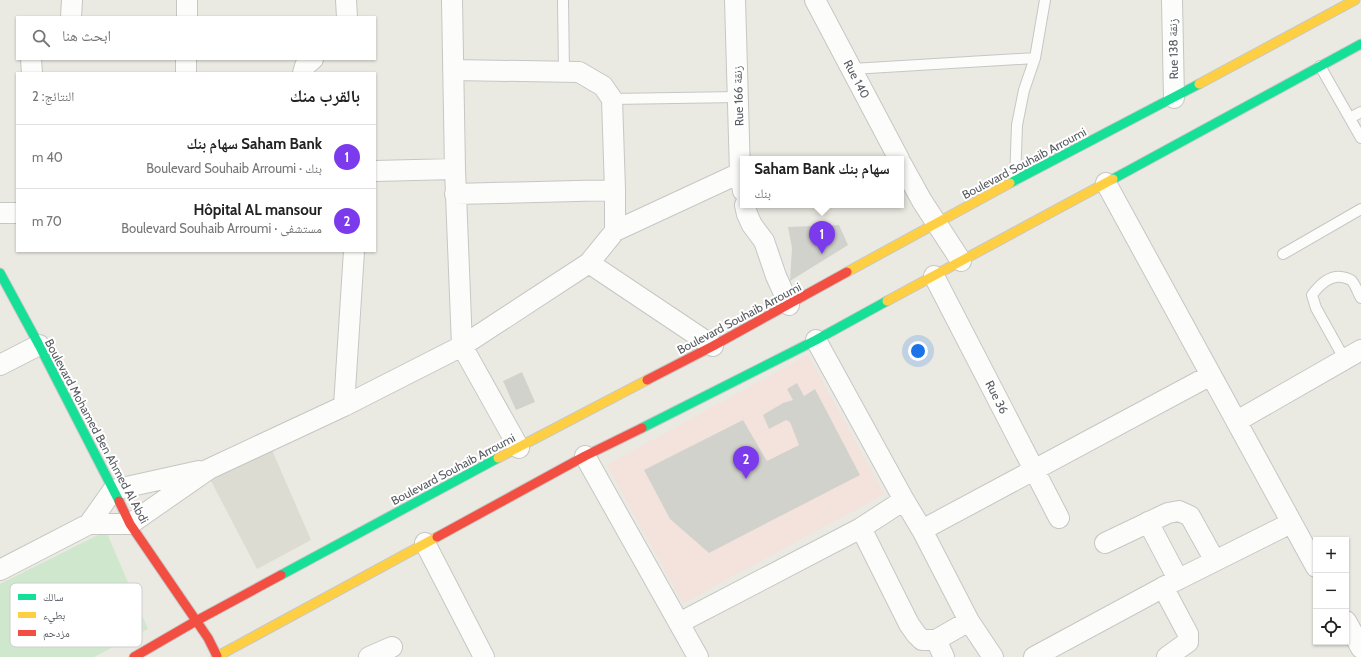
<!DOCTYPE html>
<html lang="ar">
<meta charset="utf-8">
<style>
:root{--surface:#fff;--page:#f2f2f2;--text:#222;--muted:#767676;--line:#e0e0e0;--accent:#7c3aed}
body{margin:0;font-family:Cabin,"Noto Naskh Arabic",sans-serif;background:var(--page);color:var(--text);direction:rtl}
.controls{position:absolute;right:12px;bottom:12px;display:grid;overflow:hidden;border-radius:0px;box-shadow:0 1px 3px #0004}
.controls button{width:36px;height:36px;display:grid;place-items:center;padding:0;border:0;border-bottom:1px solid var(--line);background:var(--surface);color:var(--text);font:20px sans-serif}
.you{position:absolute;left:918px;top:351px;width:14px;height:14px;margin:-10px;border:3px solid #fff;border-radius:50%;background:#1a73e8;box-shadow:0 0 0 6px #1a73e833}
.badge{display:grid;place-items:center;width:26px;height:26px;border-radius:50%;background:var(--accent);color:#fff;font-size:13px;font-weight:700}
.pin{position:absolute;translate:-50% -33px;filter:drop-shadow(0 1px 2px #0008)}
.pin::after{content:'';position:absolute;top:21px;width:14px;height:12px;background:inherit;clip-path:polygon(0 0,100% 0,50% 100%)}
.popup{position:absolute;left:740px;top:156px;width:164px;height:52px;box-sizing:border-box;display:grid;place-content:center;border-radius:0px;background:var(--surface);filter:drop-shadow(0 1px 3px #0005);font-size:13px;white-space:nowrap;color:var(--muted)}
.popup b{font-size:15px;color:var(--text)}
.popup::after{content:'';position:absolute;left:50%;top:100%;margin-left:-8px;border:8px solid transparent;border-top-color:var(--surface)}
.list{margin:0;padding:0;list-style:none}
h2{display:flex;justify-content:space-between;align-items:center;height:52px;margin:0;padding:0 16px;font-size:17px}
h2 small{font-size:13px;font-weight:400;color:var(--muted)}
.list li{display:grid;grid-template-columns:26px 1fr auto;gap:12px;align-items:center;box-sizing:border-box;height:64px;padding:0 16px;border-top:1px solid var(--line)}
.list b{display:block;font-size:15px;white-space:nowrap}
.list p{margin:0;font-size:13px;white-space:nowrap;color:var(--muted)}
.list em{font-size:13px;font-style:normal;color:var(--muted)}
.icon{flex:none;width:22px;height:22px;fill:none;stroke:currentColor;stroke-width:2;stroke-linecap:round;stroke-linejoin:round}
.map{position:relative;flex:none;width:1361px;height:657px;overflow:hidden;direction:ltr}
.search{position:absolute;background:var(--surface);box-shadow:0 1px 3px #0004;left:16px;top:16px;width:360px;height:44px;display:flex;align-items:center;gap:10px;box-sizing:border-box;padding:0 14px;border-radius:0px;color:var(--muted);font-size:15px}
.panel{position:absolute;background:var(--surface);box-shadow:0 1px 3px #0004;left:16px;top:72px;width:360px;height:180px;border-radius:0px;direction:rtl}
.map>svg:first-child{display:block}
.education{fill:#dcdcd2}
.medical{fill:#f4e2dc}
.green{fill:#cfe8cd}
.building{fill:#d2d2cd}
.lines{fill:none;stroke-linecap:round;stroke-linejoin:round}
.lane-casing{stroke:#c6c7c5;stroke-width:12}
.street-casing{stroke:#c6c7c5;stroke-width:22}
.fast-casing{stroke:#c7c8c6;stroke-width:11}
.slow-casing{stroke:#c7c8c6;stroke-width:11}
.jam-casing{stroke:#c7c8c6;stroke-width:11}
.lane{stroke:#fcfcfb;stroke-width:10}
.street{stroke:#fcfcfb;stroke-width:20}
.fast{stroke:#16e098;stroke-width:9}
.slow{stroke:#ffcf43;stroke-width:9}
.jam{stroke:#f24e42;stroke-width:9}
.labels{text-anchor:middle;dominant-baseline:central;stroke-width:4;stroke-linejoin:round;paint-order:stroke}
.street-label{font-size:12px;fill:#585c62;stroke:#fff}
.key{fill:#fff;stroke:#cdced0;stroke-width:1}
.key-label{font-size:11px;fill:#585c62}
</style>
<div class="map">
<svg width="1361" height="657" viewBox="0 0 1361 657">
<rect width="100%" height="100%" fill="#eae9e2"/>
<path class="education" d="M268,441L311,540L257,569L211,481L209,469Z"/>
<path class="medical" d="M808,355L884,494L683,603L607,465Z"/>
<path class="green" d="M106,531L148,629L94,657H0V584Z"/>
<path class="building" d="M839,225L848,245L790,281L792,248L788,227Z
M522,372L535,402L516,410L503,381Z
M797,383L804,396L815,389L860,475L709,553L670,519L644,470L743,420L767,461L799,445L790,422L786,420L769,429L763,415L783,403L793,400L787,389Z"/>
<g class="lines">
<g class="lane-casing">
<path id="lane" d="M563,0L564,72
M1320,66L1361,138
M852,69L1035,58
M612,99L738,97
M1350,118L1361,112
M1015,180L1017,125L1024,90L1035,58L1045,0
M1283,254L1361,209
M1345,360L1316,308L1312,295C1320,284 1332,273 1346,278C1349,279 1350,279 1352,281C1356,286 1358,293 1361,298"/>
</g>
<g class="street-casing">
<path id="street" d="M346,0L347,17
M452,0L455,169L462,346L519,448
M735,0L740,173L743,191
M815,0L899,159
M1172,0L1174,98
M71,17L72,0
M187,17V0
M31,59L32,73
M453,70L579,72L603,86L612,99L615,190
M186,73V59
M303,73L305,66L313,59
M901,163L922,201L961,261
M375,171L455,169
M1106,183L1316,567
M455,194L615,190V231
M745,205L747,214L752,225L764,241L776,276L789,305
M0,213H17
M589,263L713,346
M934,276L1059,518
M816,340L904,500L922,530L969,621L993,657
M0,365L39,345
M344,406L354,251
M1237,421L1361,350
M585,456L698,657
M1148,522L1178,579
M89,524L113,490L199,471
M861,528L909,624L916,634L922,640H936L969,621
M922,530L1211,375
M425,543L484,657
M1105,543L1168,513L1179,511L1190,516L1215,561
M0,570L89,524H130L209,469L344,406L462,346L589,263L615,231L740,173
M1163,587L1188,634V642L1167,657
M1346,621L1361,648
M679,623L861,528L904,500
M936,640L944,657
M369,657L392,647
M1034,657L1173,582L1291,523"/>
</g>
<g class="fast-casing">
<path id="fast" d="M1113,179L1361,44
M1010,183L1199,84
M0,273L39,345L119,501
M642,428L816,340L887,301
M281,575L498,458"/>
</g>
<g class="slow-casing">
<path id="slow" d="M1199,84L1355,0
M847,272L1010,183
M887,301L1113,179
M498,458L647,380
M216,657L437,537"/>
</g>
<g class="jam-casing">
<path id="jam" d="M647,380L713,346L847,272
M119,501L130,524L208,638L217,656
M437,537L585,456L642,428
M134,657L196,621L281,575"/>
</g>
<use href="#lane" class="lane"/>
<use href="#street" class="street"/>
<use href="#fast" class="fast"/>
<use href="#slow" class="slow"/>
<use href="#jam" class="jam"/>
</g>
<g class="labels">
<g class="street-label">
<text transform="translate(1173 49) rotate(-91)">Rue 138 زنقة</text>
<text transform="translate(857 79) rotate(62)">Rue 140</text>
<text transform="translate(738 96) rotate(-92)">Rue 166 زنقة</text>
<text transform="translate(1024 163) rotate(-28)">Boulevard Souhaib Arroumi</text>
<text transform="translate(739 318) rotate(-28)">Boulevard Souhaib Arroumi</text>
<text transform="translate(997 397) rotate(63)">Rue 36</text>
<text transform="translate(97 431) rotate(62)">Boulevard Mohamed Ben Ahmed Al Abdi</text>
<text transform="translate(453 469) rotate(-28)">Boulevard Souhaib Arroumi</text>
</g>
</g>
<rect x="10" y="583" width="132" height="64" rx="6" class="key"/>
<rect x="18" y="594" width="18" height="6" fill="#16e098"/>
<rect x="18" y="612" width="18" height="6" fill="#ffcf43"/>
<rect x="18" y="630" width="18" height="6" fill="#f24e42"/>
<g class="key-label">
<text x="43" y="601">سالك</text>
<text x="43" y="619">بطيء</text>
<text x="43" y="637">مزدحم</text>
</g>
</svg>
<div class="controls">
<button>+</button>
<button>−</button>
<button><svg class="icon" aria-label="locate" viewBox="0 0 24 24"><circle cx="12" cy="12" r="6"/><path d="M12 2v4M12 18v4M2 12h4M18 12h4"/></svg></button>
</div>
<div class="you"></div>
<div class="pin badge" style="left:822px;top:254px">1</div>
<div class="popup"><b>Saham Bank سهام بنك</b>بنك</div>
<div class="pin badge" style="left:746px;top:479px">2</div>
<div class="search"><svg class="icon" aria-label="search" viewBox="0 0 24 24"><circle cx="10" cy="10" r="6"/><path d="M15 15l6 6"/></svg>ابحث هنا</div>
<section class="panel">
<h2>بالقرب منك<small>النتائج: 2</small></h2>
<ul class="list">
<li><span class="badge">1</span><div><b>Saham Bank سهام بنك</b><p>بنك · Boulevard Souhaib Arroumi</p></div><em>40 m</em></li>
<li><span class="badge">2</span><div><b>Hôpital AL mansour</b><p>مستشفى · Boulevard Souhaib Arroumi</p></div><em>70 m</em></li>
</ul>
</section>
</div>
